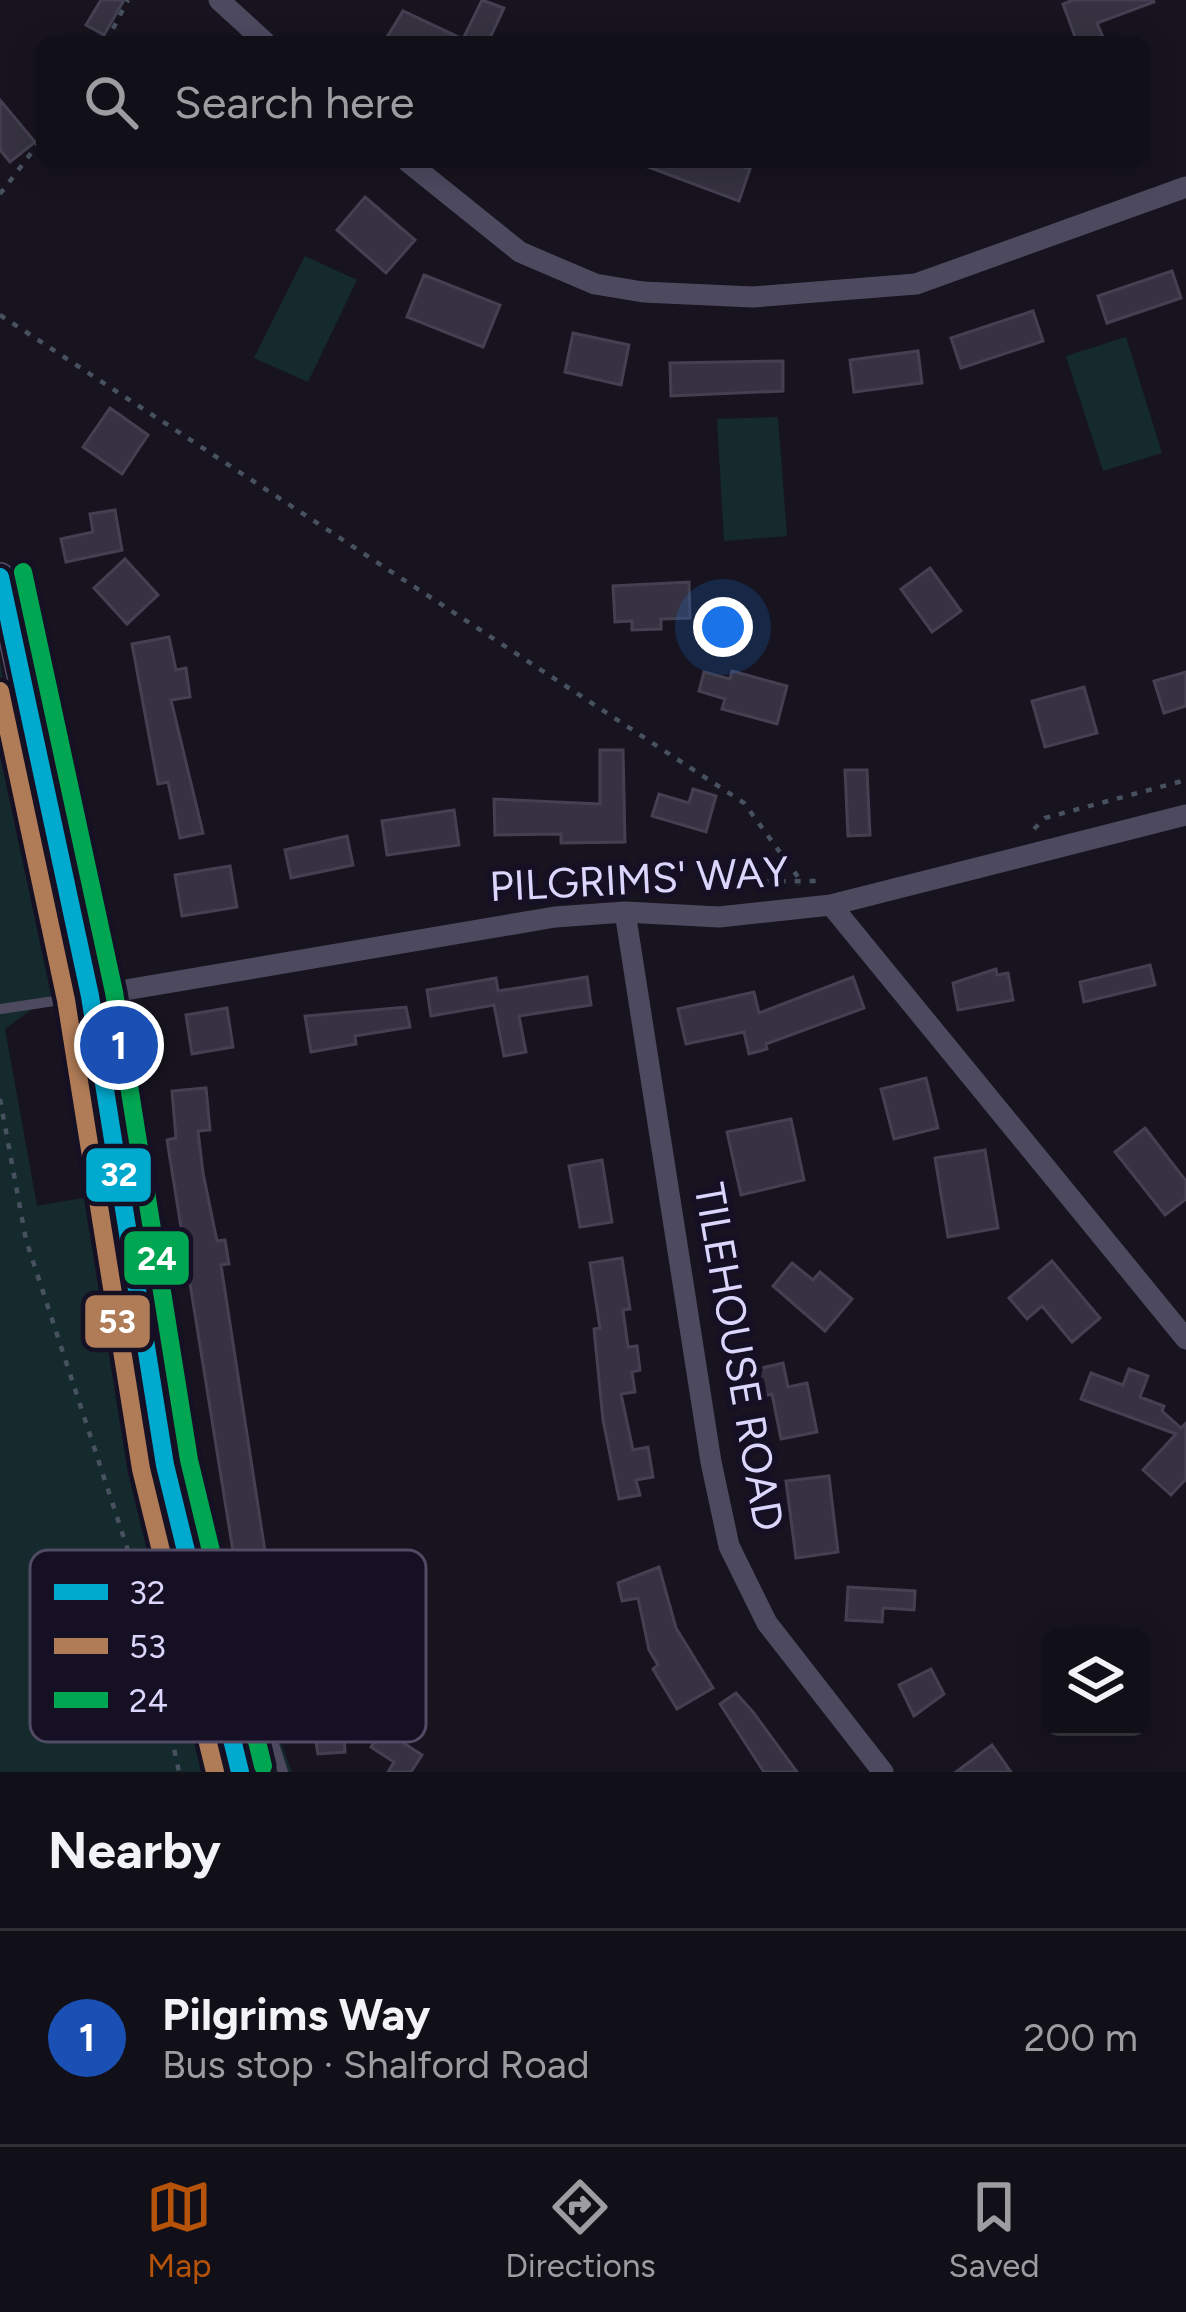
<!DOCTYPE html>
<meta charset="utf-8">
<style>
:root{--surface:#110f17;--page:#1a1820;--text:#f1f3f6;--muted:#9c9ca1;--line:#302f36;--accent:#b45309}
body{margin:0;font-family:Figtree,sans-serif;background:var(--page);color:var(--text)}
.controls{position:absolute;right:36px;bottom:36px;display:grid;overflow:hidden;border-radius:18px;box-shadow:0 6px 30px #0003}
.controls button{width:108px;height:108px;display:grid;place-items:center;padding:0;border:0;border-bottom:3px solid var(--line);background:var(--surface);color:var(--text);font:60px sans-serif}
.you{position:absolute;left:723px;top:627px;width:42px;height:42px;margin:-30px;border:9px solid #fff;border-radius:50%;background:#1a73e8;box-shadow:0 0 0 18px #1a73e833}
.badge{display:grid;place-items:center;width:78px;height:78px;border-radius:50%;background:var(--accent);color:#fff;font-size:39px;font-weight:700}
.pin{position:absolute;translate:-50% -50%;border:6px solid #fff;box-shadow:0 3px 12px #0006}
.list{margin:0;padding:0;list-style:none}
h2{display:flex;justify-content:space-between;align-items:center;height:156px;margin:0;padding:0 48px;font-size:51px}
h2 small{font-size:39px;font-weight:400;color:var(--muted)}
.list li{display:grid;grid-template-columns:78px 1fr auto;gap:36px;align-items:center;box-sizing:border-box;height:216px;padding:0 48px;border-top:3px solid var(--line)}
.list b{display:block;font-size:45px;white-space:nowrap}
.list p{margin:0;font-size:39px;white-space:nowrap;color:var(--muted)}
.list em{font-size:39px;font-style:normal;color:var(--muted)}
.icon{flex:none;width:66px;height:66px;fill:none;stroke:currentColor;stroke-width:2;stroke-linecap:round;stroke-linejoin:round}
.map{position:relative;flex:none;width:1186px;height:1772px;overflow:hidden}
.search{position:absolute;background:var(--surface);box-shadow:0 6px 30px #0003;left:36px;right:36px;top:36px;height:132px;display:flex;align-items:center;gap:30px;box-sizing:border-box;padding:0 42px;border-radius:18px;color:var(--muted);font-size:45px}
.sheet{height:372px;background:var(--surface)}
nav{display:flex;justify-content:space-around;align-items:center;box-sizing:border-box;height:168px;border-top:3px solid var(--line);background:var(--surface);font-size:33px;color:var(--muted)}
nav a{display:grid;justify-items:center;gap:6px}
nav .on{color:var(--accent)}
.map>svg:first-child{display:block}
.green{fill:#142a2c}
.building{fill:#363241;stroke:#444052;stroke-width:3}
.lines{fill:none;stroke-linecap:round;stroke-linejoin:round}
.path{stroke:#47515f;stroke-width:4.5;stroke-dasharray:6 9;stroke-linecap:butt}
.service{stroke:#4d4a60;stroke-width:10}
.minor{stroke:#4d4a60;stroke-width:21}
.primary{stroke:#554b64;stroke-width:30}
.bus-1-casing{stroke:#151024;stroke-width:27}
.bus-2-casing{stroke:#151024;stroke-width:27}
.bus-3-casing{stroke:#151024;stroke-width:27}
.bus-1{stroke:#00a9ce;stroke-width:18}
.bus-2{stroke:#b07c57;stroke-width:18}
.bus-3{stroke:#00a651;stroke-width:18}
.labels{text-anchor:middle;dominant-baseline:central;stroke-width:12;stroke-linejoin:round;paint-order:stroke}
.street-label{font-size:42px;fill:#dcd6fc;stroke:#151024}
.key{fill:#151024;stroke:#514b65;stroke-width:3}
.key-label{font-size:33px;fill:#dcd6fc}
.line-badge{stroke:#151024;stroke-width:4.5}
.badge-label{font-size:33px;text-anchor:middle;font-weight:bold;fill:#fff}
</style>
<div class="map">
<svg width="1186" height="1772" viewBox="0 0 1186 1772">
<rect width="100%" height="100%" fill="#17141f"/>
<path class="green" d="M305,256L357,280L308,382L254,358Z
M1126,337L1162,453L1103,471L1066,356Z
M778,417L787,536L724,541L717,419Z
M0,661L58,990L5,1029L37,1206L99,1195L148,1465L221,1772H0Z
M189,1506L292,1772H255Z"/>
<path class="building" d="M101,0H124L104,35L86,25Z
M482,0L504,8L488,42H384L403,11L463,39Z
M1073,0H1153L1154,2L1097,23L1105,42H1077L1063,4Z
M0,100L35,142L10,162L0,150Z
M635,162H729L750,169L739,201Z
M365,197L415,240L386,273L337,230Z
M1172,271L1181,298L1107,323L1098,296Z
M424,275L500,305L483,347L407,317Z
M1033,311L1043,341L961,368L951,338Z
M573,333L629,345L621,385L565,372Z
M918,351L922,383L854,392L850,360Z
M783,361V391L671,396L670,363Z
M110,408L148,435L122,474L83,447Z
M115,510L122,550L66,562L61,539L93,532L90,514Z
M125,559L158,595L127,624L94,588Z
M930,568L961,611L932,632L901,589Z
M689,582L690,618L661,619V629L632,630V621L615,622L613,586Z
M169,637L176,670L186,668L190,697L171,700L203,833L180,838L168,782L158,784L132,644Z
M732,671L787,686L777,724L722,709L725,699L699,691L704,672L730,679Z
M1186,672V706L1164,713L1154,681Z
M1084,687L1097,733L1045,747L1032,701Z
M600,750H623L625,842L561,843V834L495,835L494,799L600,804Z
M845,770H867L870,835L848,836Z
M693,789L716,796L706,832L652,816L659,794L689,803Z
M454,810L459,845L387,855L382,821Z
M347,836L353,865L291,878L285,850Z
M230,866L237,907L182,916L175,875Z
M1150,965L1155,985L1084,1002L1080,982Z
M996,969L997,975L1008,973L1013,1000L958,1010L953,983Z
M587,977L591,1005L519,1016L526,1052L504,1056L494,1005L431,1016L427,990L496,978L498,991Z
M853,977L864,1008L766,1044L767,1049L749,1054L744,1032L686,1044L678,1009L754,992L759,1013Z
M406,1007L410,1027L355,1036L356,1044L311,1052L305,1016Z
M227,1008L233,1047L192,1054L186,1015Z
M926,1078L938,1128L894,1139L881,1089Z
M206,1088L210,1130L198,1131L203,1173L217,1241L225,1240L229,1264L221,1265L268,1571L278,1570L283,1604L249,1610L242,1569L236,1570L167,1140L176,1138L172,1091Z
M791,1119L804,1180L741,1195L727,1132Z
M1145,1128L1186,1181V1199L1165,1215L1115,1152Z
M985,1150L998,1228L948,1237L935,1158Z
M602,1160L612,1222L580,1227L569,1166Z
M622,1258L630,1309L623,1310L628,1347L637,1346L640,1370L632,1372L635,1392L621,1394L633,1450L648,1447L653,1477L636,1480L640,1495L619,1499L603,1420L594,1329L600,1328L590,1263Z
M1052,1261L1100,1318L1072,1342L1042,1306L1027,1319L1009,1298Z
M792,1263L813,1280L820,1272L852,1299L825,1331L773,1286Z
M783,1363L788,1387L807,1383L817,1432L781,1439L772,1394L763,1396L757,1369Z
M1129,1369L1148,1376L1140,1397L1164,1406L1162,1411L1181,1428L1186,1423V1479L1171,1495L1143,1470L1176,1434L1081,1399L1091,1373L1123,1385Z
M829,1476L838,1552L796,1558L786,1481Z
M659,1567L676,1628L713,1688L677,1709L653,1669L658,1665L649,1650L638,1598L622,1601L618,1583Z
M848,1587L915,1591L914,1610L883,1608L882,1622L846,1620Z
M931,1669L944,1694L914,1716L899,1685Z
M736,1693L753,1712L797,1772H764L720,1704Z
M342,1700L345,1752L318,1754L309,1702Z
M388,1722L404,1733L399,1740L422,1755L411,1772H388L394,1762L371,1747Z
M992,1745L1011,1772H956Z"/>
<g class="lines">
<path class="path" d="M106,42L128,0
M0,194L42,139
M0,315L744,803L798,877V886
M1034,829L1045,818L1186,780
M707,892L727,882L819,881
M0,1099L26,1240L140,1587L179,1772"/>
<path class="service" d="M1,1009L87,996
M283,1772L241,1642L375,1616"/>
<path class="minor" d="M219,0L265,42
M408,162L520,252L595,284L643,292L753,297L916,284L1186,187
M831,905L1186,1339
M625,912L711,1462L729,1546L767,1623L883,1772
M90,996L555,917L625,912L719,917L831,905L1186,815"/>
<path class="primary" d="M0,577L90,996L165,1465L240,1772"/>
<g class="bus-1-casing">
<path id="bus-1" d="M0,577L90,996L165,1465L240,1772"/>
</g>
<g class="bus-2-casing">
<path id="bus-2" d="M0,691L66,1000L141,1469L215,1772"/>
</g>
<g class="bus-3-casing">
<path id="bus-3" d="M23,572L114,992L189,1460L263,1766"/>
</g>
<use href="#bus-1" class="bus-1"/>
<use href="#bus-2" class="bus-2"/>
<use href="#bus-3" class="bus-3"/>
</g>
<g class="labels">
<g class="street-label">
<text transform="translate(639 879) rotate(-3)">PILGRIMS' WAY</text>
<text transform="translate(739 1357) rotate(80)">TILEHOUSE ROAD</text>
</g>
</g>
<rect x="30" y="1550" width="396" height="192" rx="18" class="key"/>
<rect x="54" y="1584" width="54" height="16" fill="#00a9ce"/>
<rect x="54" y="1638" width="54" height="16" fill="#b07c57"/>
<rect x="54" y="1692" width="54" height="16" fill="#00a651"/>
<g class="key-label">
<text x="129" y="1604">32</text>
<text x="129" y="1658">53</text>
<text x="129" y="1712">24</text>
</g>
<g class="line-badge">
<rect x="84" y="1146" width="69" height="58" rx="12" fill="#00a9ce"/>
<rect x="122" y="1229" width="69" height="58" rx="12" fill="#00a651"/>
<rect x="83" y="1293" width="69" height="57" rx="12" fill="#b07c57"/>
</g>
<g class="badge-label">
<text x="119" y="1186">32</text>
<text x="157" y="1270">24</text>
<text x="117" y="1333">53</text>
</g>
</svg>
<div class="controls">
<button><svg class="icon" aria-label="layers" viewBox="0 0 24 24"><path d="M12 4l9 5-9 5-9-5zM3 14l9 5 9-5"/></svg></button>
</div>
<div class="you"></div>
<div class="pin badge" style="left:119px;top:1045px;background:#1a4fb4">1</div>
<div class="search"><svg class="icon" aria-label="search" viewBox="0 0 24 24"><circle cx="10" cy="10" r="6"/><path d="M15 15l6 6"/></svg>Search here</div>
</div>
<section class="sheet">
<h2>Nearby<small></small></h2>
<ul class="list">
<li><span class="badge" style="background:#1a4fb4">1</span><div><b>Pilgrims Way</b><p>Bus stop · Shalford Road</p></div><em>200 m</em></li>
</ul>
</section>
<nav>
<a class="on"><svg class="icon" aria-label="map" viewBox="0 0 24 24"><path d="M3 6l6-2 6 2 6-2v14l-6 2-6-2-6 2zM9 4v14M15 6v14"/></svg>Map</a>
<a><svg class="icon" aria-label="directions" viewBox="0 0 24 24"><path d="M12 3l9 9-9 9-9-9zM9 14v-3h6M13 9l2 2-2 2"/></svg>Directions</a>
<a><svg class="icon" aria-label="saved" viewBox="0 0 24 24"><path d="M7 4h10v16l-5-4-5 4z"/></svg>Saved</a>
</nav>
